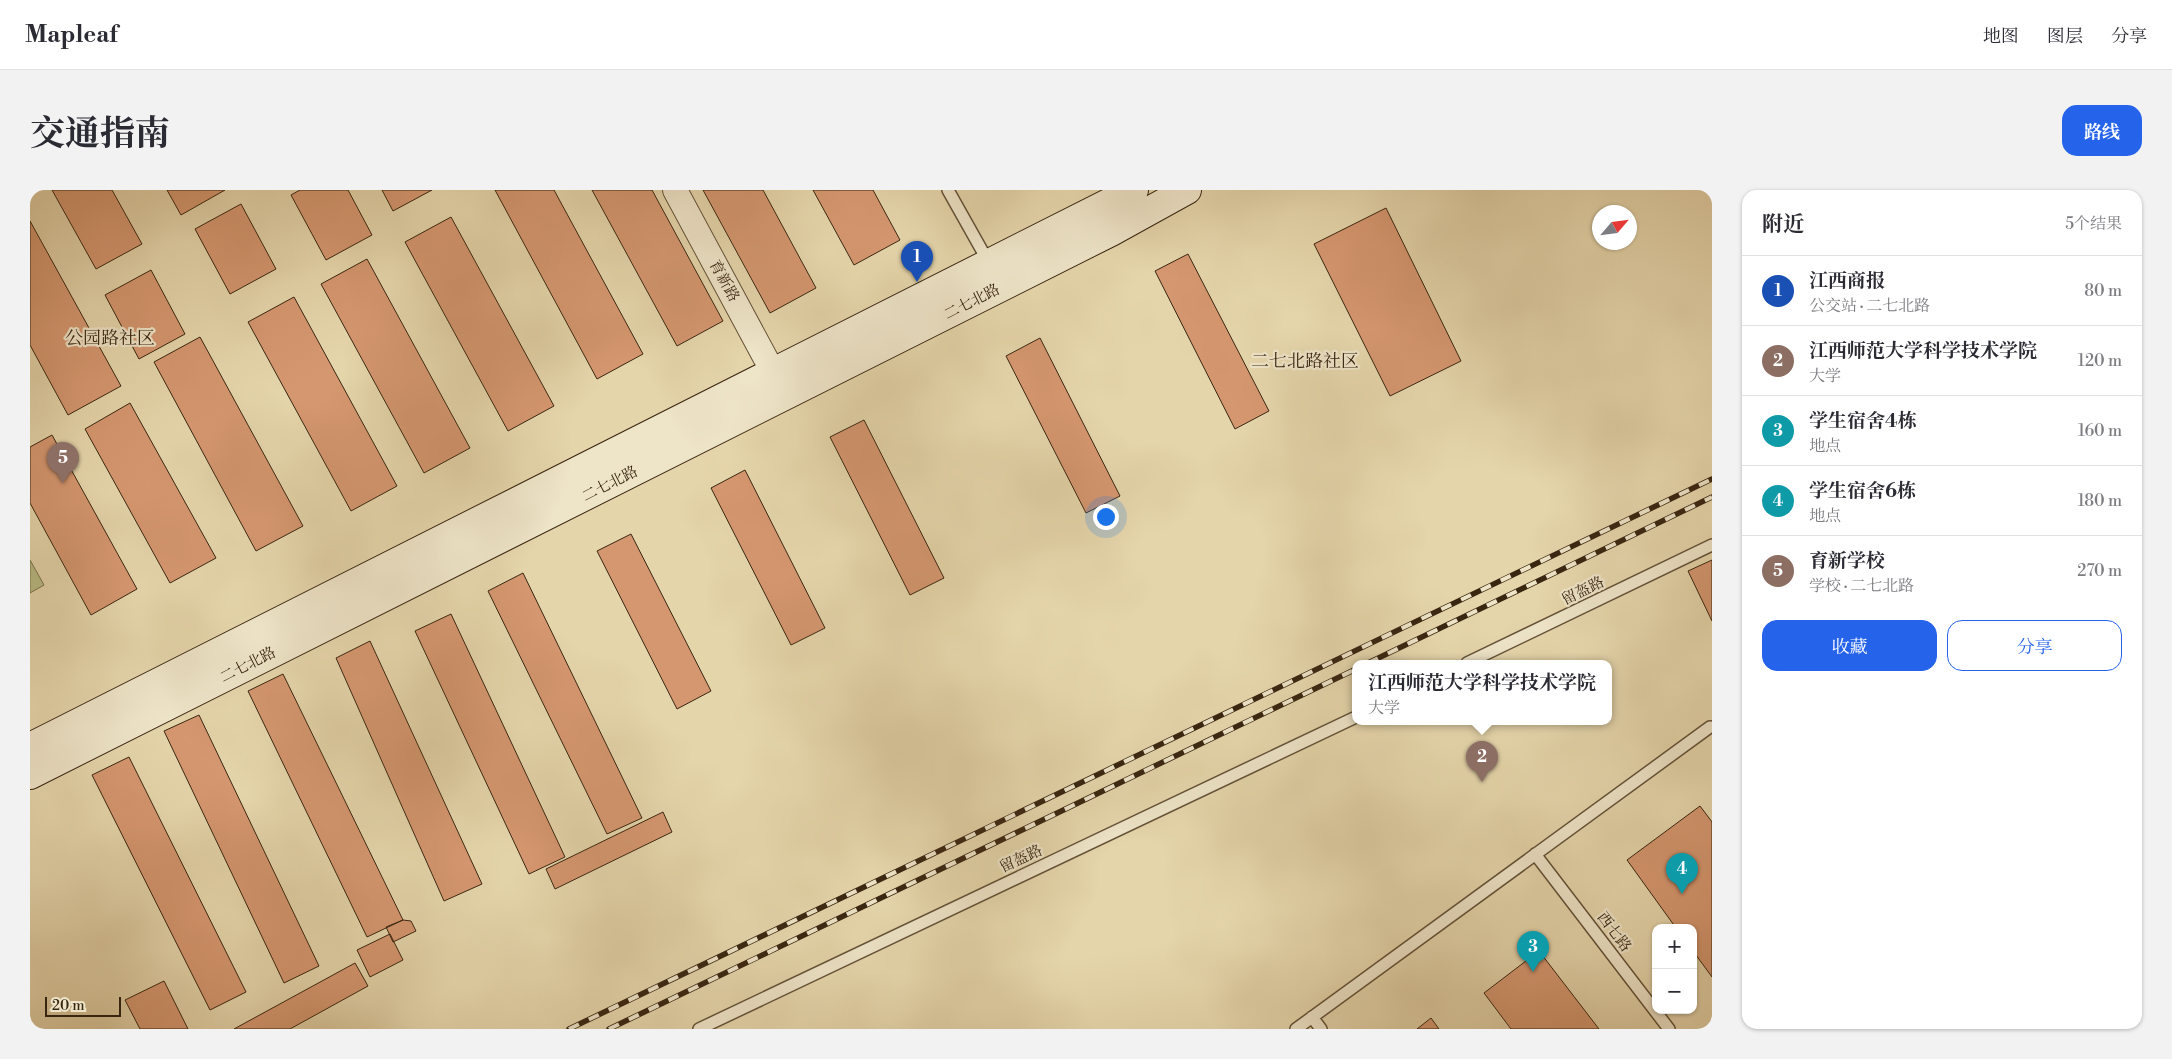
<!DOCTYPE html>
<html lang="zh">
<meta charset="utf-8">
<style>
:root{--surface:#fff;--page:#f2f2f3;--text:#2b2b33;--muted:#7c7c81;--line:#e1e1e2;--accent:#2563eb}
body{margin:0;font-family:"Libre Bodoni","Noto Serif SC",serif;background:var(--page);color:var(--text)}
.controls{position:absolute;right:15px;bottom:15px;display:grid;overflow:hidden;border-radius:10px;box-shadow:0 1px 4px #0004}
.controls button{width:45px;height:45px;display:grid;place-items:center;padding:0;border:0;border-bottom:1px solid var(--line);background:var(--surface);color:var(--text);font:25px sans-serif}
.compass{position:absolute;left:1562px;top:15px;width:45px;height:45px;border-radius:50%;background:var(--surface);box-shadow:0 1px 4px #0004;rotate:62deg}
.scale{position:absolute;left:15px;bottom:12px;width:76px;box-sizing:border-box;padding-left:5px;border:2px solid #392611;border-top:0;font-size:14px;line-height:18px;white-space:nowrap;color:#392611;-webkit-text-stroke:4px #eee4c8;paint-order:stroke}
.you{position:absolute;left:1075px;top:326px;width:18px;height:18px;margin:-12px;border:4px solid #fff;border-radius:50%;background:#1a73e8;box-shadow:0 0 0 8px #1a73e833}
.badge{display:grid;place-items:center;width:32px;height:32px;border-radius:50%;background:var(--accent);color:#fff;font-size:16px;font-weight:700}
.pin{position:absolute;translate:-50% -41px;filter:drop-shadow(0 1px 2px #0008)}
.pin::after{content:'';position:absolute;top:26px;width:18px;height:15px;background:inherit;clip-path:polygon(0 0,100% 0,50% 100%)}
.popup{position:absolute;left:1322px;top:470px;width:260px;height:65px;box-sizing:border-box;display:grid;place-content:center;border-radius:10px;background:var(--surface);filter:drop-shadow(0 1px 4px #0005);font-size:16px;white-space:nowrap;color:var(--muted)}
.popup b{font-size:19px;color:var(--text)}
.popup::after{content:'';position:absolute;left:50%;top:100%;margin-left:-10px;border:10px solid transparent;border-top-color:var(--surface)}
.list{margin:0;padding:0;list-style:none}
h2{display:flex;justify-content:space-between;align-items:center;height:65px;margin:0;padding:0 20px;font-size:21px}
h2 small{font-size:16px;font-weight:400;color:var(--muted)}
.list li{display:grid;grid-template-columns:32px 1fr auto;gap:15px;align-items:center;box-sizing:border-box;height:70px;padding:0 20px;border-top:1px solid var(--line)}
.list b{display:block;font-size:19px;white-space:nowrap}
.list p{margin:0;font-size:16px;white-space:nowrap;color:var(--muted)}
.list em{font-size:16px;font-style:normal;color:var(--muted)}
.actions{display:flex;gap:10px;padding:15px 20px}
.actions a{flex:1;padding:11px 0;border:1px solid var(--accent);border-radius:15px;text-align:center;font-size:18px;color:var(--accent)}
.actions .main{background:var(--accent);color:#fff}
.map{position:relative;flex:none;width:1682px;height:839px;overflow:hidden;border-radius:15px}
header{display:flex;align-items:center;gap:30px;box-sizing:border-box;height:70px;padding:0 25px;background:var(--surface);border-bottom:1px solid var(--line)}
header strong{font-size:24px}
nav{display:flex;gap:28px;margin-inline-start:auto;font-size:18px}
.intro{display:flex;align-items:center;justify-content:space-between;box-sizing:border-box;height:120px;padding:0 30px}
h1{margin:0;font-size:35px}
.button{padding:12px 22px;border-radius:15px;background:var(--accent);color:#fff;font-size:18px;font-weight:700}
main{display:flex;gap:30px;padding:0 30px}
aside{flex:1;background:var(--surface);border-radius:15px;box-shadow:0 1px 4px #0004}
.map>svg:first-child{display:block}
.green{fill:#babc85;stroke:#7a714b}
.building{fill:#d59770;stroke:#392611}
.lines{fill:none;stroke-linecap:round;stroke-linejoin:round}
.service-casing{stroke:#645238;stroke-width:14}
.minor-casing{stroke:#645238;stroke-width:26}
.secondary-casing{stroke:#392611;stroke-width:30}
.service{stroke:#eee4c8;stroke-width:11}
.minor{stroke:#eee4c8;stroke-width:24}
.secondary{stroke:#eee4c8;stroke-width:28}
.rail-casing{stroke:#392611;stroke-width:5.5}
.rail{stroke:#eee4c8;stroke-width:4;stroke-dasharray:11;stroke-linecap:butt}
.labels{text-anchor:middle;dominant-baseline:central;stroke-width:4.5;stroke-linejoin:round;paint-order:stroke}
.street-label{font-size:15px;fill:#392611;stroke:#eee4c8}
.quarter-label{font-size:18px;fill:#392611;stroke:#eee4c8}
</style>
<header>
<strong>Mapleaf</strong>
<nav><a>地图</a><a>图层</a><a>分享</a></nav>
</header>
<div class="intro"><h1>交通指南</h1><a class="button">路线</a></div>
<main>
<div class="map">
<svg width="1682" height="839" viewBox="0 0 1682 839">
<rect width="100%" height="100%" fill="#e5d5ab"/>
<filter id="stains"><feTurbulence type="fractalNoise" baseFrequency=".004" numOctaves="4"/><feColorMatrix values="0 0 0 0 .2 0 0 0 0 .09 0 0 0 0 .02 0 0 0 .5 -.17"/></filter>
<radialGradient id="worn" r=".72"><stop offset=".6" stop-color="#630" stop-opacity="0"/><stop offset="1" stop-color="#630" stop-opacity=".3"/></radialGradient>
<path class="green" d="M0,370L14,395L0,403Z"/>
<path class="building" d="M22,0H82L112,54L66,79Z
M137,0H195L151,25Z
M270,0H318L342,45L296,70L261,5Z
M352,0H402L363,21Z
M465,0H524L613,164L567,189Z
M562,0H622L693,131L647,156Z
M673,0H733L786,98L740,123Z
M783,0H843L870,50L824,75Z
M211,14L246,79L200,104L165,39Z
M1356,18L1431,171L1360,206L1284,54Z
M421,27L524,216L478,241L375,52Z
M0,31L91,196L38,225L0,155Z
M1158,64L1239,221L1205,239L1125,81Z
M337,69L440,258L394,283L291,94Z
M121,80L155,144L109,169L75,105Z
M264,107L367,296L321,321L218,132Z
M170,147L273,336L226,361L124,172Z
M1010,148L1090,306L1056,323L976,166Z
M100,213L186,368L140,393L55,239Z
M834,230L914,388L880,405L800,247Z
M22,245L107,399L61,425L0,313V257Z
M715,280L795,438L761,455L681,298Z
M601,344L681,501L647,519L567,361Z
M1682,370V431L1658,381Z
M493,383L612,628L577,644L458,401Z
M421,424L535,667L499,684L385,441Z
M340,451L452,694L414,711L306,468Z
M253,484L373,730L337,747L218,501Z
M169,525L289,776L254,793L134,541Z
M99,567L216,802L180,820L62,585Z
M1670,616L1682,632V787L1663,761V738H1646L1597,670Z
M633,622L642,642L525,699L516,679Z
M373,730L381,731L386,741L363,752L356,737Z
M360,744L373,770L340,787L327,760Z
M1509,761L1569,839H1481L1454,803Z
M325,773L338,796L260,839H204Z
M134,791L158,839H110L95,810Z
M1401,828L1409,839H1387Z"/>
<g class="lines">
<g class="service-casing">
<path id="service" d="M918,0L959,73
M1437,473L1682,355
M1505,664L1639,839
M1282,827L1291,839
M669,839L1326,527
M1266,839L1680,537"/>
</g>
<g class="minor-casing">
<path id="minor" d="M645,0L743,182"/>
</g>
<g class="secondary-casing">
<path id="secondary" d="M0,557L1104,0
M0,585L1081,42L1157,0"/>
</g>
<use href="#service" class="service"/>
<use href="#minor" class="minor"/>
<use href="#secondary" class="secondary"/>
<g class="rail-casing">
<path id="rail" d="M1338,473L1682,307
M539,839L1682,289
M579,839L1326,479"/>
</g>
<use href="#rail" class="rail"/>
</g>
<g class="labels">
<g class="street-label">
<text transform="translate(694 91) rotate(61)">育新路</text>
<text transform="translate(942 112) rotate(-27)">二七北路</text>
<text transform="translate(580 294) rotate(-27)">二七北路</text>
<text transform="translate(1553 401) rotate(-26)">留盔路</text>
<text transform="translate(218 475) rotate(-27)">二七北路</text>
<text transform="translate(991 669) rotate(-25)">留盔路</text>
<text transform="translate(1584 742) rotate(53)">西七路</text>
</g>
<g class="quarter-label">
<text x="80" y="148">公园路社区</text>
<text x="1275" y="171">二七北路社区</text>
</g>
</g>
<rect width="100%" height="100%" filter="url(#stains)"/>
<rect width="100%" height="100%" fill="url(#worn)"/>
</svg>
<div class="controls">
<button>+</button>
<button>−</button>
</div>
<svg class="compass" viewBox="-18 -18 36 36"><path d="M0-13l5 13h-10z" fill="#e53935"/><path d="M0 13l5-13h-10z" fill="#7c7c81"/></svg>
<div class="scale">20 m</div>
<div class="you"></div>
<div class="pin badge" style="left:887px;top:92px;background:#1a4fb4">1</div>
<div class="pin badge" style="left:1452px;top:592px;background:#8d6e63">2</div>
<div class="popup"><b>江西师范大学科学技术学院</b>大学</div>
<div class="pin badge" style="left:1503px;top:782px;background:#0f9aa8">3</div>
<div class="pin badge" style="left:1652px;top:704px;background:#0f9aa8">4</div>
<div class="pin badge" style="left:33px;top:293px;background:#8d6e63">5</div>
</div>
<aside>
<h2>附近<small>5个结果</small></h2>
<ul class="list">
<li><span class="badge" style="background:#1a4fb4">1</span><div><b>江西商报</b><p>公交站 · 二七北路</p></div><em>80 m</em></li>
<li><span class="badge" style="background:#8d6e63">2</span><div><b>江西师范大学科学技术学院</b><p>大学</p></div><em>120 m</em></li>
<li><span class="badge" style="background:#0f9aa8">3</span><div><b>学生宿舍4栋</b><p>地点</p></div><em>160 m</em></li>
<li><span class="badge" style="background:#0f9aa8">4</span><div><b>学生宿舍6栋</b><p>地点</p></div><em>180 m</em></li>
<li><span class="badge" style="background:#8d6e63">5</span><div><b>育新学校</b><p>学校 · 二七北路</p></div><em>270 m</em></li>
</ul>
<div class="actions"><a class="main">收藏</a><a>分享</a></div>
</aside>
</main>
